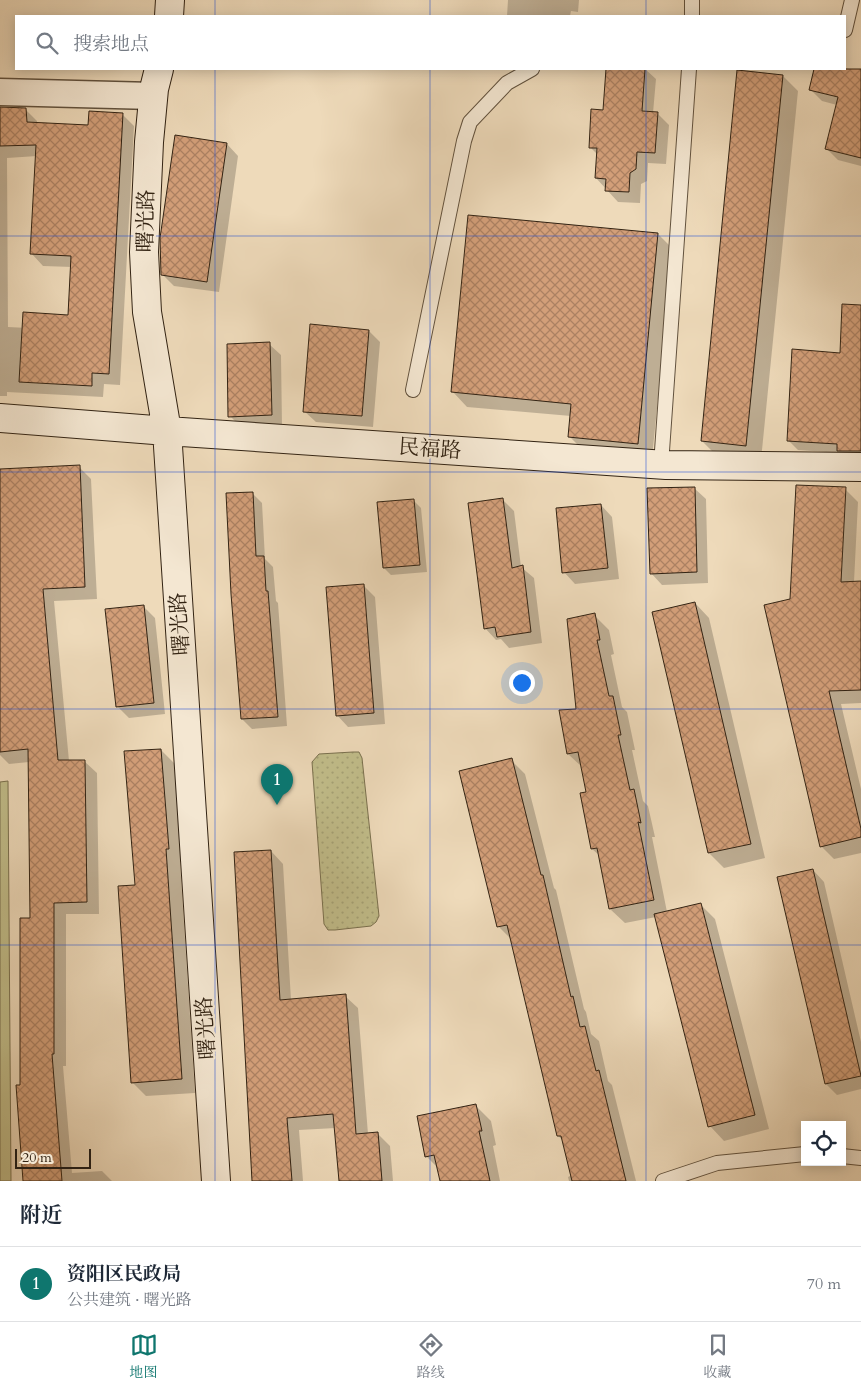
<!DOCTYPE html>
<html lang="zh">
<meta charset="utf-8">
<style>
:root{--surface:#fff;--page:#f2f2f3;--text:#1f2937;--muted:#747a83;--line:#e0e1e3;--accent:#0f766e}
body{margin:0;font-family:Cardo,"Noto Serif SC",serif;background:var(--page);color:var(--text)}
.controls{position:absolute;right:15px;bottom:15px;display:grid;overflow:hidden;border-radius:0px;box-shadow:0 2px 12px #0003}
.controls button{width:45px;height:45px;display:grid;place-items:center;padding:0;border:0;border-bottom:1px solid var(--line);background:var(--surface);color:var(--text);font:25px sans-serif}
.scale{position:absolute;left:15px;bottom:12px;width:76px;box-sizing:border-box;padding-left:5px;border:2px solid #322313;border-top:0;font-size:14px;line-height:18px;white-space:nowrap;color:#322313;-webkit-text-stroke:4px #f4e7d2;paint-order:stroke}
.you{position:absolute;left:521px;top:682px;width:18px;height:18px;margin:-12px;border:4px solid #fff;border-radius:50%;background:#1a73e8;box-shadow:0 0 0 8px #1a73e833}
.badge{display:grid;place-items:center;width:32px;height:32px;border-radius:50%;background:var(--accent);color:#fff;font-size:16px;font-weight:700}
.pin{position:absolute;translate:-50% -41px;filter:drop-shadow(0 1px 2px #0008)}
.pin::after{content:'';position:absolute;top:26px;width:18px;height:15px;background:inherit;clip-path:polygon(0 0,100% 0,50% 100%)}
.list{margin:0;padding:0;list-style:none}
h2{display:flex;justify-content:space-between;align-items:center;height:65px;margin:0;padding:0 20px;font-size:21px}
h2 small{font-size:16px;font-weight:400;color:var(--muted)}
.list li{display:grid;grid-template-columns:32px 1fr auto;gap:15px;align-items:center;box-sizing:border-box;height:75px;padding:0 20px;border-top:1px solid var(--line)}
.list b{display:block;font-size:19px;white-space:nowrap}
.list p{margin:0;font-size:16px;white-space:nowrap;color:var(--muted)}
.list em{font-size:16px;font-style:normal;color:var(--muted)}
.icon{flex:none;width:28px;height:28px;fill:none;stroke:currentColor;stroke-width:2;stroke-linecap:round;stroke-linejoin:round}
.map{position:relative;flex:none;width:861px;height:1181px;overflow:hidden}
.search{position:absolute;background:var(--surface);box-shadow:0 2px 12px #0003;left:15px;right:15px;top:15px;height:55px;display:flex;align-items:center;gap:12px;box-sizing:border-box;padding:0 18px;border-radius:0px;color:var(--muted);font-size:19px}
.sheet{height:140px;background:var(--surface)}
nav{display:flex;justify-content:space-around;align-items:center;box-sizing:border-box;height:70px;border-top:1px solid var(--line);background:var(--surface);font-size:14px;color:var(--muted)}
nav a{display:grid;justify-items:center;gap:2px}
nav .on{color:var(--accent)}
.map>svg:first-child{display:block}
.grass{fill:url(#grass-dots);stroke:#7a704e}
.green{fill:#c1bd8a;stroke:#7a704e}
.shadow{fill:#0003;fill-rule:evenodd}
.building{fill:url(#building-cross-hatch);stroke:#322313}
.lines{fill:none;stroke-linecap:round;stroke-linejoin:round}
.lane-casing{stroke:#61513d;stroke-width:16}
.street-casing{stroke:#61513d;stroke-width:29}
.secondary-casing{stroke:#322313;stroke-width:30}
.lane{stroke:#f4e7d2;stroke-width:14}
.street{stroke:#f4e7d2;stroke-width:26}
.secondary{stroke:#f4e7d2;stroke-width:28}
.grid{fill:none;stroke:#1d4ed8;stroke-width:1;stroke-opacity:0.55}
.labels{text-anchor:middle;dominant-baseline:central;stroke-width:4.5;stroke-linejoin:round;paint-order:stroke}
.street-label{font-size:21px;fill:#322313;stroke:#f4e7d2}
</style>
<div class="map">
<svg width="861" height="1181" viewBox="0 0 861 1181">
<defs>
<pattern id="grass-dots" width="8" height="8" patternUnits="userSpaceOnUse" patternTransform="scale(1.25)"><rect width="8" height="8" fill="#c1bd8a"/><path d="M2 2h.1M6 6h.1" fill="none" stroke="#a6a276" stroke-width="1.8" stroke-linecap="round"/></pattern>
<pattern id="building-cross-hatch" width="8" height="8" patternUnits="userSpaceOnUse" patternTransform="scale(1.25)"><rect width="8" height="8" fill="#d39f79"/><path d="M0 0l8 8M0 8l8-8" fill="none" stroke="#ac8162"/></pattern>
</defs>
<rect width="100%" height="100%" fill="#eedaba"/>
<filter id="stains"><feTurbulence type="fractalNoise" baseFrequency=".004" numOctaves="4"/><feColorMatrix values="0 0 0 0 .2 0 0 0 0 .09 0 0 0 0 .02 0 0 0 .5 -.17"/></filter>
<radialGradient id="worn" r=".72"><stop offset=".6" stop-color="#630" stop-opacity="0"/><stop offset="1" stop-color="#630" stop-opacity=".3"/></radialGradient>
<path class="grass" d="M353,752H359L362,758L379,916L376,922L371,926L335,930H328L324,924L312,762L319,754Z"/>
<path class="green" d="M8,781L11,1181H0V782Z"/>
<path class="shadow" d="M508,0H579L578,12L571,11L570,16H507Z
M845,68L861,72V166L838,160L827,149L837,105L822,101L811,90L816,69Z
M607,69H645L656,79L653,113L658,114L669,125L666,164L648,163L647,181L641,184L640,203L618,202L596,178L598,155L590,147L604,112Z
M783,76L798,91L761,460L717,456L702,441Z
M0,108L25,109L37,121V124L89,127L122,114L134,126L120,385L104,384L103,397L7,392V396H0ZM37,156L32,254L43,266L72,267L70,316L28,328L8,327L7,158Z
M227,144L238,156L219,292L174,286L162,274Z
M658,234L673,249L652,458L584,451L569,436L571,416L467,407L453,392Z
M861,306V461H848L840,453L798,450L788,440L842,354Z
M369,331L380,342L373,427L316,422L304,411Z
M269,344L281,355L282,426L241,427L230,416Z
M79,467L91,479L97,599L54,601L69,761H84L97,773L99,914H66V1066H63L72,1173L102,1171L112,1181H24L21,1086L31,919L29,762L9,764L0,755V470Z
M694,488L706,499L708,583L662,585L651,573Z
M845,489L858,502L854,582H861V703L841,704L861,789V853L834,859L821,846L792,600Z
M252,493L262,503L265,559L273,567L276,601L278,603L287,726L252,729L242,719Z
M413,500L421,508L427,572L391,575L384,568Z
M503,500L514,511L521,567L534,578L542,643L509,648L501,639L496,640L485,628Z
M601,505L612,517L619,579L575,584L564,572Z
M364,586L375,597L385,724L348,727L337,715Z
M695,603L709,618L765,858L724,868L709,853L653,612Z
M143,606L155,618L165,714L129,718L117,706Z
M594,615L609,630L614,654L611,655L622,707L627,712L635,750H632L643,801L648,806L655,837H652L667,912L700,904L715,919L769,1129L724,1141L710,1126L656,917L625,923L610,909L600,856L592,849L581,794L587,793L582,767L568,754L560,711L577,710Z
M161,750L175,764L183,862H180L195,1093L146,1096L132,1082L136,887Z
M511,760L525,774L554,888L556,890L584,1009L586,1012L591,1034L599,1041L608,1081L612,1085L636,1181H569L568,1177L572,1175L564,1141L558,1136L512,940L498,926Z
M271,851L283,864L291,1000L345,996L358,1008L368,1134L377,1133L390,1146L393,1181H340L336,1128L299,1130L303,1181H254Z
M813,870L824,882L861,1042V1089L837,1095L826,1084Z
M476,1106L491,1121L496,1145L493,1146L500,1181H442L439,1169L426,1156Z"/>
<path class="building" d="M606,69H645L642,111L658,112L655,153L637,152L636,169L630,173L629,192L605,191L606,179L595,178L597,148H589L591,109L603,110Z
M814,69H861V158L825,149L838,97L809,90Z
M737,70L783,75L746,446L701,441Z
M0,107L26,108L27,122L88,125L89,111L123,113L109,374L92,373V386L19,382L23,312L68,315L71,256L30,254L36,145L0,146Z
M175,135L227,143L207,282L161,275L160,238Z
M468,215L658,233L638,444L568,437L571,404L451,392Z
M842,304L861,305V451H837V444L787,441L792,349L840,353Z
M310,324L369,330L362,416L303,412Z
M270,342L272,415L228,417L227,344Z
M80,465L85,587L43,589L58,760H85L87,902L54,903V1054H52L62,1181H23L16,1085H20V918H30L28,749L0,752V469Z
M796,485L846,487L841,582L861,581V690L829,691L861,829V837L820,847L764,605L790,599Z
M695,487L697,572L650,574L647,488Z
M253,492L256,556H264L266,591H268L278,717L241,719L231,594L226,493Z
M503,498L512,568L523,565L531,632L497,637L495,627L484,629L468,503Z
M414,499L420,565L383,568L377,502Z
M601,504L608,568L562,573L556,508Z
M364,584L374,713L336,716L326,587Z
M695,602L751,844L708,853L652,612Z
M144,605L154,703L116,707L105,609Z
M595,613L600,640H597L609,696H613L621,735H618L630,790L634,789L641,823L638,822L654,900L609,909L597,848L591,849L580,793L586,792L578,752L567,754L559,710L576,709L567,619Z
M161,749L169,849H166L182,1079L131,1083L118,886L135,885L124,751Z
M512,758L541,875H543L571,997L573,996L580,1027L585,1026L596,1071L599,1070L626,1181H572L561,1136H557L507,925L497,927L459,771Z
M271,850L280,1000L346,994L356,1134L378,1132L382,1181H339L333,1114L287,1118L292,1181H252L234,852Z
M813,869L861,1076L825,1084L777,877Z
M701,903L755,1115L708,1127L654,914Z
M476,1104L482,1131H479L490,1181H440L434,1155L425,1157L417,1116Z"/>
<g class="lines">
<g class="lane-casing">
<path id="lane" d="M692,16V0
M845,30L852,0
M413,390L464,141L470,122L507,83L532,69
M661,465L689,69
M842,1156L861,1158
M663,1181L717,1163L805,1154"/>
</g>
<g class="street-casing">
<path id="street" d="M0,92L153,96"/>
</g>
<g class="secondary-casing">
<path id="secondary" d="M169,16L170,0
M159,69L154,89L149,142L144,252L147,312L167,431L216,1181
M0,418L167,431L666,465L861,467"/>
</g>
<use href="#lane" class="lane"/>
<use href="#street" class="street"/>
<use href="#secondary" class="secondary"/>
</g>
<path class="grid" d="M215,0V16M430,0V16M646,0V16M215,69V1181M430,69V1181M646,69V1181M0,236H861M0,472H861M0,709H861M0,945H861"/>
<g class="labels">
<g class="street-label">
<text transform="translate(146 221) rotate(-89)">曙光路</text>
<text transform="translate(430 449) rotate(4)">民福路</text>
<text transform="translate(180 624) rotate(-94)">曙光路</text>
<text transform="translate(206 1028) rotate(-94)">曙光路</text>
</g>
</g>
<rect width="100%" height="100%" filter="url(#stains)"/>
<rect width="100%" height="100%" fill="url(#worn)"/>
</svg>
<div class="controls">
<button><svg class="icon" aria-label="locate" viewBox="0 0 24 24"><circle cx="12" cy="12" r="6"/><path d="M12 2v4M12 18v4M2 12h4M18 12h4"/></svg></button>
</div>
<div class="scale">20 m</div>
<div class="you"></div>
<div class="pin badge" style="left:277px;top:805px">1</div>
<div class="search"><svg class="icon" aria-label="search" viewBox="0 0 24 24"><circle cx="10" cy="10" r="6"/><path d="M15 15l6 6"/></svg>搜索地点</div>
</div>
<section class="sheet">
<h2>附近<small></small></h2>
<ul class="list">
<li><span class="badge">1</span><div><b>资阳区民政局</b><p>公共建筑 · 曙光路</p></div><em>70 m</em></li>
</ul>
</section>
<nav>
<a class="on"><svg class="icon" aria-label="map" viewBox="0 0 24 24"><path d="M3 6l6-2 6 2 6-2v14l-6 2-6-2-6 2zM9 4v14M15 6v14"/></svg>地图</a>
<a><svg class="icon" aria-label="directions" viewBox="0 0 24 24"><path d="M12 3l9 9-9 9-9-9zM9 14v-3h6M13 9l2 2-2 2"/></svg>路线</a>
<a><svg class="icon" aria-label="saved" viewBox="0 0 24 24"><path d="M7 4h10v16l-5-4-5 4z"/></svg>收藏</a>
</nav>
